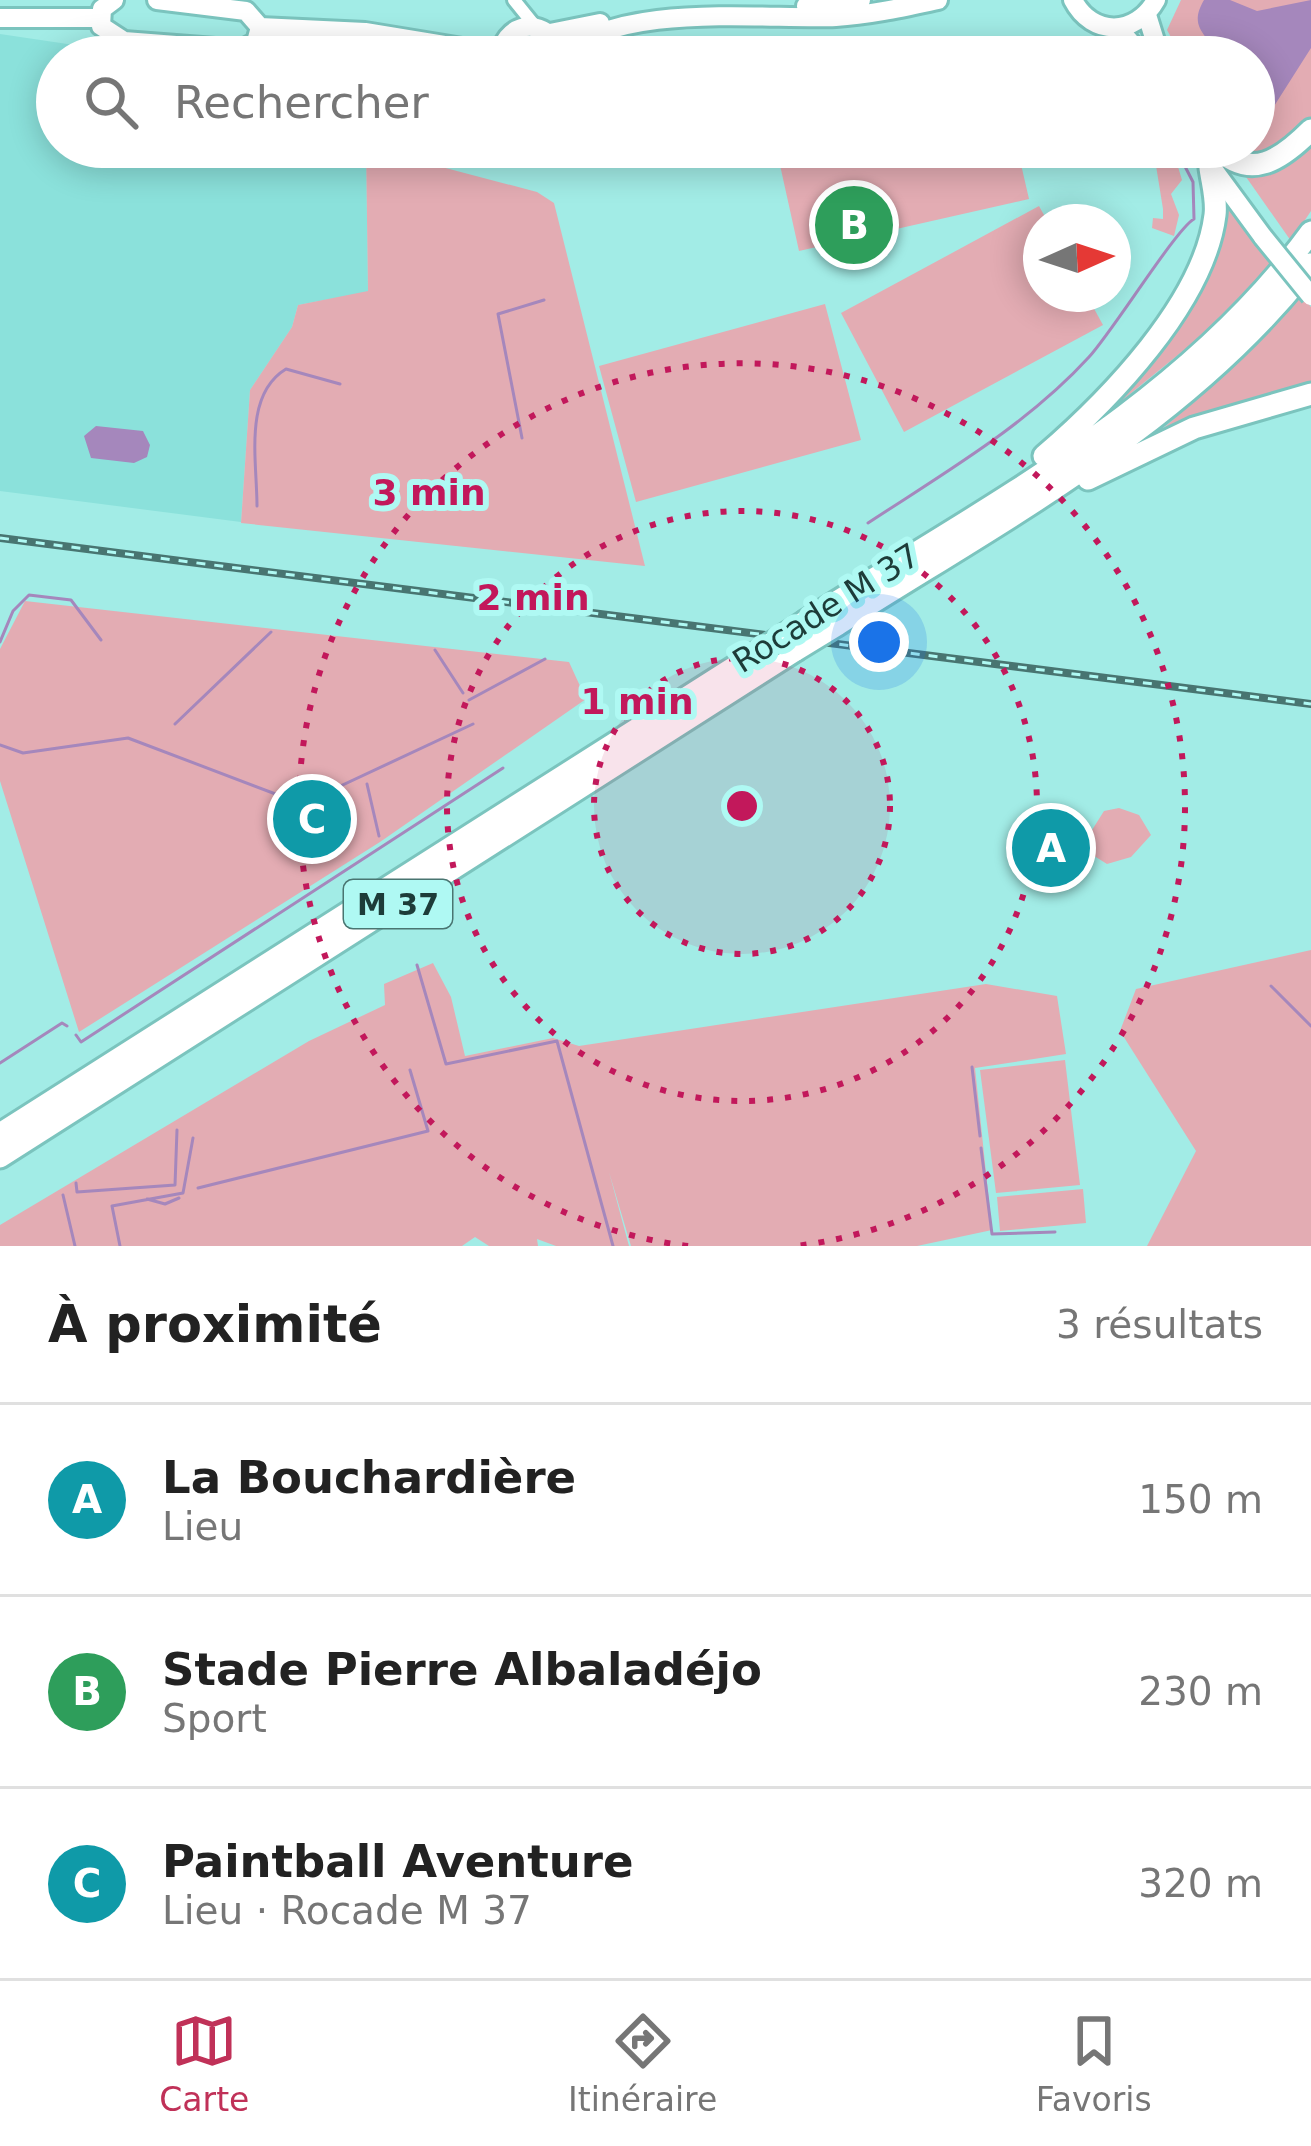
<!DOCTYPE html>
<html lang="fr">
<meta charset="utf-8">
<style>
:root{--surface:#fff;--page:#f2f2f2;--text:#222;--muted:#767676;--line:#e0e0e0;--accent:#c03158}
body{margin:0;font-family:"DejaVu Sans",sans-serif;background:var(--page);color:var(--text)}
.compass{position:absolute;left:1023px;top:204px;width:108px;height:108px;border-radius:50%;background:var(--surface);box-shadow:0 6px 30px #0003;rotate:87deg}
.you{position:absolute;left:879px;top:642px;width:42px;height:42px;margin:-30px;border:9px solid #fff;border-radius:50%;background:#1a73e8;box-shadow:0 0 0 18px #1a73e833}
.badge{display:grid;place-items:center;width:78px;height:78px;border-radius:50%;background:var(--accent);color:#fff;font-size:39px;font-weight:700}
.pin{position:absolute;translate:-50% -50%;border:6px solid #fff;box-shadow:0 3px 12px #0006}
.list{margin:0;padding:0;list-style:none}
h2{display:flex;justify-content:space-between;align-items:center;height:156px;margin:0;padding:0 48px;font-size:51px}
h2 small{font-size:39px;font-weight:400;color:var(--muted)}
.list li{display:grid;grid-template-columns:78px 1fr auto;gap:36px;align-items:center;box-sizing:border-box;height:192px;padding:0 48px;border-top:3px solid var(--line)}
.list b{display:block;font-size:45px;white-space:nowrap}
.list p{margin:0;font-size:39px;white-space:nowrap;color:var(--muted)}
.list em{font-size:39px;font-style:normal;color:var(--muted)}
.icon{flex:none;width:66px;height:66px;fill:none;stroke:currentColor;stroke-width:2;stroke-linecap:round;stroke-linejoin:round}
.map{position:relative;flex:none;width:1311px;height:1246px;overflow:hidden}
.search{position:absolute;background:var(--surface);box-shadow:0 6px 30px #0003;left:36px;right:36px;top:36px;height:132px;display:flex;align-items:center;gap:30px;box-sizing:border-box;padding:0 42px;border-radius:66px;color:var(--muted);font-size:45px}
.sheet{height:732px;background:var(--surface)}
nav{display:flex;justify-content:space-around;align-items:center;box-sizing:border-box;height:168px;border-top:3px solid var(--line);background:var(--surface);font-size:33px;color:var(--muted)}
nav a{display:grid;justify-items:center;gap:6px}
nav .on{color:var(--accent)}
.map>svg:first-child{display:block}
.built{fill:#8be1db}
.green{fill:#e3acb3}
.water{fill:#a587bc}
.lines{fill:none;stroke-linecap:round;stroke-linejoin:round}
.stream{stroke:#a587bc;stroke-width:3}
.street-casing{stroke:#7bc4be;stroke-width:18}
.secondary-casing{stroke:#7bc4be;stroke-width:24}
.highway-casing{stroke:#7bc4be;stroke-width:27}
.street{stroke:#fff;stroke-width:12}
.secondary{stroke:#fff;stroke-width:18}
.highway{stroke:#fff;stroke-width:21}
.rail-casing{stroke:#487571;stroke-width:8}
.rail{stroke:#aff9f3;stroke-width:3;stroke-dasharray:9;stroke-linecap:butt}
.secondary-bridge-casing{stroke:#7bc4be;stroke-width:24;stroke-linecap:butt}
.highway-bridge-casing{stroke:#7bc4be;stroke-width:27;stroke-linecap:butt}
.secondary-bridge{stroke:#fff;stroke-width:18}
.highway-bridge{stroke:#fff;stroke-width:21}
.ring{fill:none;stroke:#c2185b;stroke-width:6;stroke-dasharray:6 12}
.labels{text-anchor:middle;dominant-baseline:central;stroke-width:12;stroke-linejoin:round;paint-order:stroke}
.shield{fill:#aff9f3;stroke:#497571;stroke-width:3}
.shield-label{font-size:30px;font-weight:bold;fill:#1d3c39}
.street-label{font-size:33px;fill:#1d3c39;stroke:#aff9f3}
.centre{fill:#c2185b;stroke:#aff9f3;stroke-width:6}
.ring-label{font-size:36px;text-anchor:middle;font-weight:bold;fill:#c2185b;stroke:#aff9f3;stroke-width:12;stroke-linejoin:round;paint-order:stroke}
</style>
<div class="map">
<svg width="1311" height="1246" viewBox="0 0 1311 1246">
<rect width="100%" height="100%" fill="#a2ece6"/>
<path class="built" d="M0,34L155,57H57V147H366L368,292L298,305L292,327L250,390L241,522L0,491Z"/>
<path class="green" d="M1181,0H1311V118L1275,152L1243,157L1237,147H1254V57H1182L1167,30Z
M1311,139V211L1291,241L1244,174Z
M366,147L537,192L554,203L645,566L241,523L250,390L292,327L298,305L368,291Z
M776,147H1017L1029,199L799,251Z
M1153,147H1172L1182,180L1171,194L1179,215L1174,236L1152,228L1153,218L1163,219V209Z
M1224,200L1274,261L1216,324L1092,425L1159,341Z
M1039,206L1048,222H1041V294H1086L1103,325L904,432L841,313Z
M1301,295L1311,307V382L1159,432L1232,368Z
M825,304L861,440L636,502L599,366Z
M25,601L569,662L586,699L380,842L79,1032L0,781V649Z
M1119,808L1139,815L1151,835L1131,857L1107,864L1091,854L1087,838L1104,811Z
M1311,950V1246H1147L1196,1151L1120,1031L1136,989Z
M433,963L451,997L465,1056L553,1038L579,1046L986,984L1057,996L1066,1054L975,1068L992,1230L917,1246H631L609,1172L629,1246H556L537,1239L538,1246H489L475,1237L462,1246H0V1225L309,1041L385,1005L384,984Z
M1065,1060L1080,1185L996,1193L980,1070Z
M1083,1189L1086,1223L1000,1231L997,1197Z"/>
<path class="water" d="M1204,0H1230L1257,11L1311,0V48L1269,114L1254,118V57H1218C1209,34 1187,29 1204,0Z
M96,426L143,431L150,445L147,457L134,463L91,458L84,436Z"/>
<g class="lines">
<path class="stream" d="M1175,147L1193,182
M522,438L498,314L544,300
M257,506C257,461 243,395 286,369L340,384
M868,523C944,473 1027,425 1089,357C1113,331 1176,229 1194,219L1193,182
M0,642L13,611L29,595L71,600L101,640
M435,650L463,693
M469,700L545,659
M175,724L271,632
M0,745L23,753L128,738L302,804L473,724
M367,784L379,836
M417,965L446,1064L557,1041L613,1246
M1271,986L1311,1026
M76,1035L81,1042L503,768
M0,1063L62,1023L67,1026
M972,1067L980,1136
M981,1148L992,1234L1055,1232
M76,1183L77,1192L175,1185L177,1130
M198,1188L428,1131L410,1070
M63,1195L75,1246
M147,1199L165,1204L179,1198
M120,1246L112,1206L183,1193L193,1138"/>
<g class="street-casing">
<path id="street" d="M514,0L535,26"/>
</g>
<g class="secondary-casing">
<path id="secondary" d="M114,0L102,9L101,26L124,41L241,50L256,42L260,27
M157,0L246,11L260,27
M1073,0C1092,37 1136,36 1156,0
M806,6L861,0
M1147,15L1160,57
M0,18H101
M260,27L365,32L499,54
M1118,28L1143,57
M550,33L600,23
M500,57C505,25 534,17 556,40
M561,57C616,1 763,20 836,17C870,15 905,7 938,0
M1197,147L1263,237"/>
</g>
<g class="highway-casing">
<path id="highway" d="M1216,147C1251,182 1282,159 1311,130
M1044,456C1108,401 1204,303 1215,215C1217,200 1212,183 1210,168
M1088,479L1194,428L1311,394
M806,621C985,507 1184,406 1311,232
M837,625C1003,519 1188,423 1311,264
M0,1134L766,647
M0,1157L796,650"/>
</g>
<use href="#street" class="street"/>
<use href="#secondary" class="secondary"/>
<use href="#highway" class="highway"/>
<g class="rail-casing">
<path id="rail" d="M0,538L1311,704"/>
</g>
<use href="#rail" class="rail"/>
<g class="secondary-bridge-casing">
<path id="secondary-bridge" d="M1263,237L1311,296"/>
</g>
<g class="highway-bridge-casing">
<path id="highway-bridge" d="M766,647L806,621
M796,650L837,625"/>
</g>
<use href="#secondary-bridge" class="secondary-bridge"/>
<use href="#highway-bridge" class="highway-bridge"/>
</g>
<circle cx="742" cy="806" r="148" fill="#c2185b" fill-opacity=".12"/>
<g class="ring">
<circle cx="742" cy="806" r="148"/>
<circle cx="742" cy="806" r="295"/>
<path d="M688 1246A443 443 0 1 1 796 1246"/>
</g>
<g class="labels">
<rect class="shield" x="344" y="880" width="108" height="48" rx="9"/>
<g class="shield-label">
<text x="398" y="904">M 37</text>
</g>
<g class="street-label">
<text transform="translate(826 608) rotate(-32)">Rocade M 37</text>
</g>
</g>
<circle cx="742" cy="806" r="18" class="centre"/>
<g class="ring-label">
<text x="429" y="505">3 min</text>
<text x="533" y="610">2 min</text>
<text x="637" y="714">1 min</text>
</g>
</svg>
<svg class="compass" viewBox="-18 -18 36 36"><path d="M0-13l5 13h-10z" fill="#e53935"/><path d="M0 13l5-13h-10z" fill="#767676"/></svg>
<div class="you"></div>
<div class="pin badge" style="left:1051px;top:848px;background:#0f9aa8">A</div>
<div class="pin badge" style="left:854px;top:225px;background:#2e9e5b">B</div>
<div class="pin badge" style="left:312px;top:819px;background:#0f9aa8">C</div>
<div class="search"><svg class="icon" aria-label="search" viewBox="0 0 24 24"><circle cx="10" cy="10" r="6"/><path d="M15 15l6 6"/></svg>Rechercher</div>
</div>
<section class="sheet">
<h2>À proximité<small>3 résultats</small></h2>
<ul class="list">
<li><span class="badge" style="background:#0f9aa8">A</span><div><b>La Bouchardière</b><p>Lieu</p></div><em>150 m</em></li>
<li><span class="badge" style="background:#2e9e5b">B</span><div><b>Stade Pierre Albaladéjo</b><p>Sport</p></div><em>230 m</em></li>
<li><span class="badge" style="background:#0f9aa8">C</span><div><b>Paintball Aventure</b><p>Lieu · Rocade M 37</p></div><em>320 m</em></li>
</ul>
</section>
<nav>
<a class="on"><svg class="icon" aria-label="map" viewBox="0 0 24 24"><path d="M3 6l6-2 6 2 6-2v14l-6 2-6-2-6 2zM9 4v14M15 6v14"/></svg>Carte</a>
<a><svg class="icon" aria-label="directions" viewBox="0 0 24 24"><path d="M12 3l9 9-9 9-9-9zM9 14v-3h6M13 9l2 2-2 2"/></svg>Itinéraire</a>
<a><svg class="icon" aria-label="saved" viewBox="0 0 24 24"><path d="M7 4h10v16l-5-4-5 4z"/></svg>Favoris</a>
</nav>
